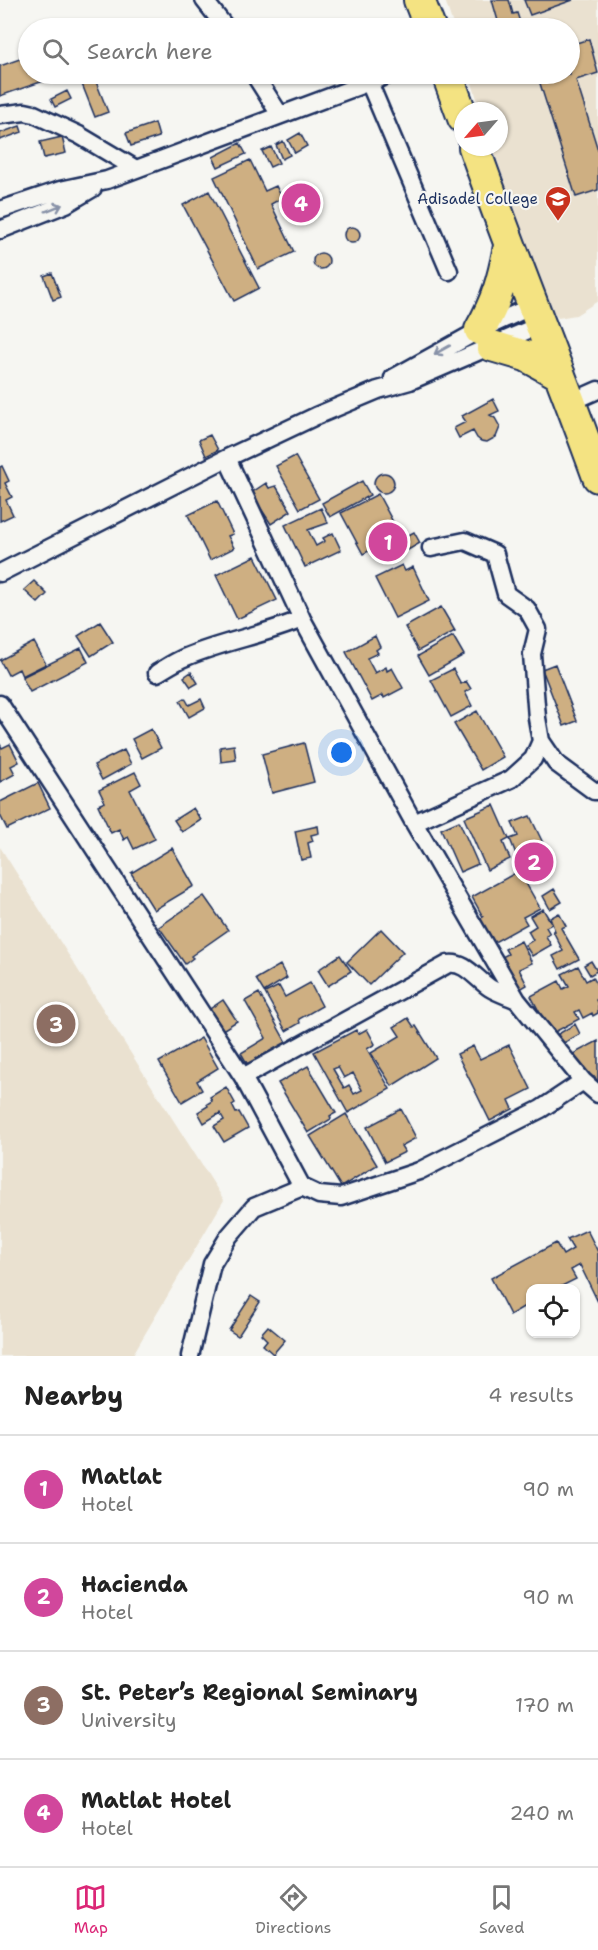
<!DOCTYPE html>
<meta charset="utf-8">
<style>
:root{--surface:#fff;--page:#f2f2f2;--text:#222;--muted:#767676;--line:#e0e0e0;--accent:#db2777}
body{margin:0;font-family:"Shantell Sans",sans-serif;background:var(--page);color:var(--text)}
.controls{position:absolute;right:18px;bottom:18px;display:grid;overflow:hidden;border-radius:12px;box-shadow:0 2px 4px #0004}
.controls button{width:54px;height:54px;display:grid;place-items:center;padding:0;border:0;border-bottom:2px solid var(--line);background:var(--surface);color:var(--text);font:30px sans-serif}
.compass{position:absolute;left:454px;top:102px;width:54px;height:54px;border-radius:50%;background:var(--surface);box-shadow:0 2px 4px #0004;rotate:242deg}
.you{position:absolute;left:342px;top:753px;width:21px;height:21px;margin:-15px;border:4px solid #fff;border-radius:50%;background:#1a73e8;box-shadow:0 0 0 9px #1a73e833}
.badge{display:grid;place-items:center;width:39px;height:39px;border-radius:50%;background:var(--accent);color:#fff;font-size:20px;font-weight:700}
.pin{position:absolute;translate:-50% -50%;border:3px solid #fff;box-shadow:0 2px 6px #0006}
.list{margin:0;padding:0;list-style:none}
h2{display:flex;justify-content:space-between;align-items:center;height:78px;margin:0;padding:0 24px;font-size:26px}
h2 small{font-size:20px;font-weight:400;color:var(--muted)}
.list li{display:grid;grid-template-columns:39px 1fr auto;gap:18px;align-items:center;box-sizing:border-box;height:108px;padding:0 24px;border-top:2px solid var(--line)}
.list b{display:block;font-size:22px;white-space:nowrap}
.list p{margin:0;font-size:20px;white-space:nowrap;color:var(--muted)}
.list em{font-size:20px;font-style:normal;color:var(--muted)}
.icon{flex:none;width:33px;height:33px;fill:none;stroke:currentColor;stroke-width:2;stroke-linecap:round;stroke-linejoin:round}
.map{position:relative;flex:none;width:598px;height:1356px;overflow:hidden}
.search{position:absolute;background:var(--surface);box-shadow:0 2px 4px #0004;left:18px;right:18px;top:18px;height:66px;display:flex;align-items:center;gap:15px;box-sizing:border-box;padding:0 21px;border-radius:33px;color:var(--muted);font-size:22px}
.sheet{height:510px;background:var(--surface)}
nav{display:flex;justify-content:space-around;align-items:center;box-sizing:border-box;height:84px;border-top:2px solid var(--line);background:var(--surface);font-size:16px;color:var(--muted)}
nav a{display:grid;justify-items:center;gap:3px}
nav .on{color:var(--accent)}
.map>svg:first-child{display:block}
.built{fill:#eae1d0}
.building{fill:#ceaf82;stroke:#1b2f5e;stroke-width:1.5;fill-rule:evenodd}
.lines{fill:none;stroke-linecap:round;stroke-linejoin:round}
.street-casing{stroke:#1b2f5e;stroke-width:21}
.highway-casing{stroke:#1b2f5e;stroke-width:34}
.street{stroke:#f6f6f2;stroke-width:16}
.highway{stroke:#f4e382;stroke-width:30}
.oneway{stroke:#8892a8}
.labels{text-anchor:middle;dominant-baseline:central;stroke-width:4.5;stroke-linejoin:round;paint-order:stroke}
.poi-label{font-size:15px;fill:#1b2f5e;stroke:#f6f6f2;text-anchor:end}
</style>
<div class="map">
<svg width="598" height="1356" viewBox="0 0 598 1356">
<rect width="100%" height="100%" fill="#f6f6f2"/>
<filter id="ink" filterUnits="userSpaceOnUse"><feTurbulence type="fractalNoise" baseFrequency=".0167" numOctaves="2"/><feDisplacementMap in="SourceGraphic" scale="12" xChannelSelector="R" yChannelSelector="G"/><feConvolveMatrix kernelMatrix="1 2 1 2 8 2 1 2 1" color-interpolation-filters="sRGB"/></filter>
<g filter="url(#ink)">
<path class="built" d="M445,0H598V301L576,315L558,318L542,297L493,147H499V111H481L469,74H570V28H454Z
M0,847L224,1200L132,1356H0Z"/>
<path class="building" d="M492,0H509L513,14L517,13L520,22L516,24L517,28H500Z
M524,0H573L530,15Z
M589,39L598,73L576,80L598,150V190L576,197L537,74H570V45Z
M28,56V74L61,75L0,96V66Z
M78,74H93L108,112L95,117Z
M67,91L71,99L55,107L51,99Z
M155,123L159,137L131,146L126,133Z
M20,126L22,132L0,140V133Z
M300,133L307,146L295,153L288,140Z
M62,137L66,153L44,158L40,142Z
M283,141L290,155L282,159L276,145Z
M240,143L246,154L218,167L213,157Z
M271,147L279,163L270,167L262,151Z
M250,160L265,191L276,186L282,198L271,204L294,252L258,269L214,177Z
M209,191L259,288L234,301L183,205Z
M344 235a8 8 0 1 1 16 0a8 8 0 1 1-16 0Z
M313 261a8 8 0 1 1 16 0a8 8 0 1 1-16 0Z
M52,273L61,297L53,300L44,276Z
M493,399L499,411L490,415L495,418L500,427L496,437L487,442L481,441L477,438L473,431L459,438L454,428L466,422L462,416Z
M210,435L218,450L206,456L199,440Z
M295,456L319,499L300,509L276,466Z
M2,466L9,481L5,483L12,497L6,500L13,515L0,521V467Z
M374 483a10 10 0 1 1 20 0a10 10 0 1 1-20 0Z
M362,481L370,495L330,517L322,503Z
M266,483L269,488L276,486L291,511L271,524L251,493Z
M378,494L400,535L363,554L341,513Z
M217,501L233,534L228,536L234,548L210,560L188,515Z
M321,508L328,523L308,530L316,546L325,541L323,538L333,533L341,550L305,567L285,525Z
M414,532L420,543L408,550L401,539Z
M255,556L277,600L237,619L216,575Z
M402,565L405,571L413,567L429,601L395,618L375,578Z
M34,581L47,594L38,603L24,590Z
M441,607L455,631L418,651L405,627Z
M100,622L113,642L91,656L78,636Z
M375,636L380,647L376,650L378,653L367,658L375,673L386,667L387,671L392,668L403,688L384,698L383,695L372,701L346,652Z
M453,636L464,655L429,675L418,656Z
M34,642L46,664L22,676L19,669L8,675L0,660Z
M81,648L88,662L30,692L22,677Z
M555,664L577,721L564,726L542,669Z
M453,669L461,684L466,681L471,689L465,692L472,706L451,717L431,680Z
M191,672L198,683L191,687L184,677Z
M185,698L189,705L201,699L205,708L189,717L180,701Z
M477,711L503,757L481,770L454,724Z
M151,729L161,748L142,758L132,739Z
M304,743L314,782L272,793L262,754Z
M0,744L2,748L10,744L19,762L11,766L15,774L0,782Z
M234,745L236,760L221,762L220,747Z
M124,750L131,764L102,780L94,765Z
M135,772L141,784L130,790L155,839L134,849L128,837L124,840L119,829L111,833L98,805L105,802L99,790Z
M38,783L50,808L7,829L0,815V802Z
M494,805L509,839L503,842L510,859L487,870L464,818Z
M193,808L201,820L182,832L174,820Z
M530,816L543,843L516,854L510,839L518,836L512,823Z
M459,821L478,864L460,872L441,829Z
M318,826L319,833L311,835L313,841L308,843L311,858L301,860L295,831Z
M172,848L194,886L154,910L131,873Z
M519,871L540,908L523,917L527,924L489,945L476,921L483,917L472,897Z
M554,889L562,902L550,909L543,896Z
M204,896L228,930L191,956L193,958L185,964L159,927Z
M543,909L552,924L546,927L550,934L546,936L551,945L532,956L525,945L533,940L528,931L536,926L530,916Z
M559,913L566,926L561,928L579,959L560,969L553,956L563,951L553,931H555L550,918Z
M381,929L403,952L369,985L347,962Z
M521,941L532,963L519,969L527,985L515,992L498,959L508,954L505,949Z
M340,955L351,971L328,986L318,970Z
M591,961L597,971L590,975L584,965Z
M280,965L287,978L264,992L256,979Z
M578,966L586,981L593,977L598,987V999L596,1000L598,1004V1013L593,1016L592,1013L583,1018L579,1010L575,1012L579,1019L551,1034L531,996L559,981L563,989L569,986L562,974Z
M310,983L322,1006L299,1019L300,1023L286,1031L265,993L279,986L285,997Z
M259,993L287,1044L248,1065L241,1053L266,1038L245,1001Z
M223,1000L237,1021L221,1031L207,1011Z
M408,1018L414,1027L416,1026L436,1058L392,1086L371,1053L400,1036L394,1027Z
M575,1024L580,1034L560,1045L555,1036Z
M367,1029L375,1044L367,1049L390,1089L348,1113L314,1052L356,1030L358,1034ZM338,1067L344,1078L353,1073L362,1090L354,1094L349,1085L344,1088L333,1069Z
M201,1038L218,1068L197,1081L202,1090L182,1102L159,1062Z
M598,1041V1085L595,1077L587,1079L573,1054Z
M509,1045L531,1089L509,1100L513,1109L490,1121L457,1054L473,1046L480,1059Z
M308,1066L336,1113L330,1116L331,1119L308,1133L278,1083Z
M226,1087L235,1103L232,1105L236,1113L239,1112L248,1128L224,1142L214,1126L224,1120L220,1113L204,1123L198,1112L208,1106L207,1104L212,1101L210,1097Z
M401,1109L416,1138L401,1146L405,1152L385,1162L367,1127Z
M346,1114L377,1165L341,1187L310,1136Z
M587,1230L598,1252V1302L580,1265L571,1270L576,1279L558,1288H530V1303L510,1315L491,1278L556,1243L563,1255L573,1249L567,1239Z
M251,1296L260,1302L238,1336L229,1330Z
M268,1326L285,1340L273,1354L263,1345L267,1340L261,1334Z"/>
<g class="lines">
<g class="street-casing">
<path id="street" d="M204,0L226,28
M254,74L280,115
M369,82L449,271
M0,115L25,112L34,114L79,135L136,169
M0,210L60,190L107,180L391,74
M0,230L66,204L93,188
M393,378L476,332L532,306
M571,402L598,390
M227,458L302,619L414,823L517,1000L583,1081L598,1094
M0,573L227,458L316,416L378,390L410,381L540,325
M157,673C167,667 176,661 186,657C224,641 264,635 302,619
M0,704L243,1077L302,1187L254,1207L229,1236L212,1264L190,1356
M541,741L556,763L594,791H598
M414,823L511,779L533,759L541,741L537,718L532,654L538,629L527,609L506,594L495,554L465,541L431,548
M243,1077L448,964C465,961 476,979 490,988C498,993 508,996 517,1000
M302,1187L319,1195L341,1197L419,1171L541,1109L583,1081"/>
</g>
<g class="highway-casing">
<path id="highway" d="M419,0L430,28
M447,74L463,118
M474,147C513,258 558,366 598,477
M480,330C497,300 503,279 509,246
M492,346L526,356L560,375"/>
</g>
<use href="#street" class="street"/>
<use href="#highway" class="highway"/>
</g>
<defs><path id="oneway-shaft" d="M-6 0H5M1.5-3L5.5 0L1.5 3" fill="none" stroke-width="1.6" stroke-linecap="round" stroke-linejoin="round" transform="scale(1.5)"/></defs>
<g class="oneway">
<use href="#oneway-shaft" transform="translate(54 208) rotate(-22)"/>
<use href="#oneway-shaft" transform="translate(442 350) rotate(151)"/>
</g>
</g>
<defs>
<g id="school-pin" transform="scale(1.35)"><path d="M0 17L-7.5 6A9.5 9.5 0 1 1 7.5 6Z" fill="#c8321e" stroke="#f6f6f2"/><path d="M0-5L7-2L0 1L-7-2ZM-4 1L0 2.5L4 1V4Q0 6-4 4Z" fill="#fff"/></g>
</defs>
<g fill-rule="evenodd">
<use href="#school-pin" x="558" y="199"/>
</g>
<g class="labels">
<g class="poi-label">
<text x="538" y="199">Adisadel College</text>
</g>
</g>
</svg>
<div class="controls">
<button><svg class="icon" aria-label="locate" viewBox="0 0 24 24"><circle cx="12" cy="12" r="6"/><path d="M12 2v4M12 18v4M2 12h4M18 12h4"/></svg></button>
</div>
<svg class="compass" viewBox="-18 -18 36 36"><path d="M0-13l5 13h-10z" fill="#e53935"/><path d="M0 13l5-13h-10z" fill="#767676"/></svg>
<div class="you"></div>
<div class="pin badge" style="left:388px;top:542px;background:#d1479c">1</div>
<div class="pin badge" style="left:534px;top:862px;background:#d1479c">2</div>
<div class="pin badge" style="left:56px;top:1024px;background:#8d6e63">3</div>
<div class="pin badge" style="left:301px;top:203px;background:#d1479c">4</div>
<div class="search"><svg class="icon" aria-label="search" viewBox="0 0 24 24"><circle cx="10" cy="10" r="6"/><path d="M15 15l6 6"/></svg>Search here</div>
</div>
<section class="sheet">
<h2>Nearby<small>4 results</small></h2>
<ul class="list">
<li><span class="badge" style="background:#d1479c">1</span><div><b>Matlat</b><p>Hotel</p></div><em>90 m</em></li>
<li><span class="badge" style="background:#d1479c">2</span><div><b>Hacienda</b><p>Hotel</p></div><em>90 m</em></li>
<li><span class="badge" style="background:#8d6e63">3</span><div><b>St. Peter’s Regional Seminary</b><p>University</p></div><em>170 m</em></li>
<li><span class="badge" style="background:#d1479c">4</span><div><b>Matlat Hotel</b><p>Hotel</p></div><em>240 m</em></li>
</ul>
</section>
<nav>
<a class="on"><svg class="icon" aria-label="map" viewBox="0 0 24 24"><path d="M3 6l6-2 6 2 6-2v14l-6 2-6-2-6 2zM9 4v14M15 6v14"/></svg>Map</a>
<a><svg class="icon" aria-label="directions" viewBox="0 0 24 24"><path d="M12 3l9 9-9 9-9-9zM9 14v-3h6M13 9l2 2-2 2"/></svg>Directions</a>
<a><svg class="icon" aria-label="saved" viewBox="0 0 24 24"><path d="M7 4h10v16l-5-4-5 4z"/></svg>Saved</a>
</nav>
